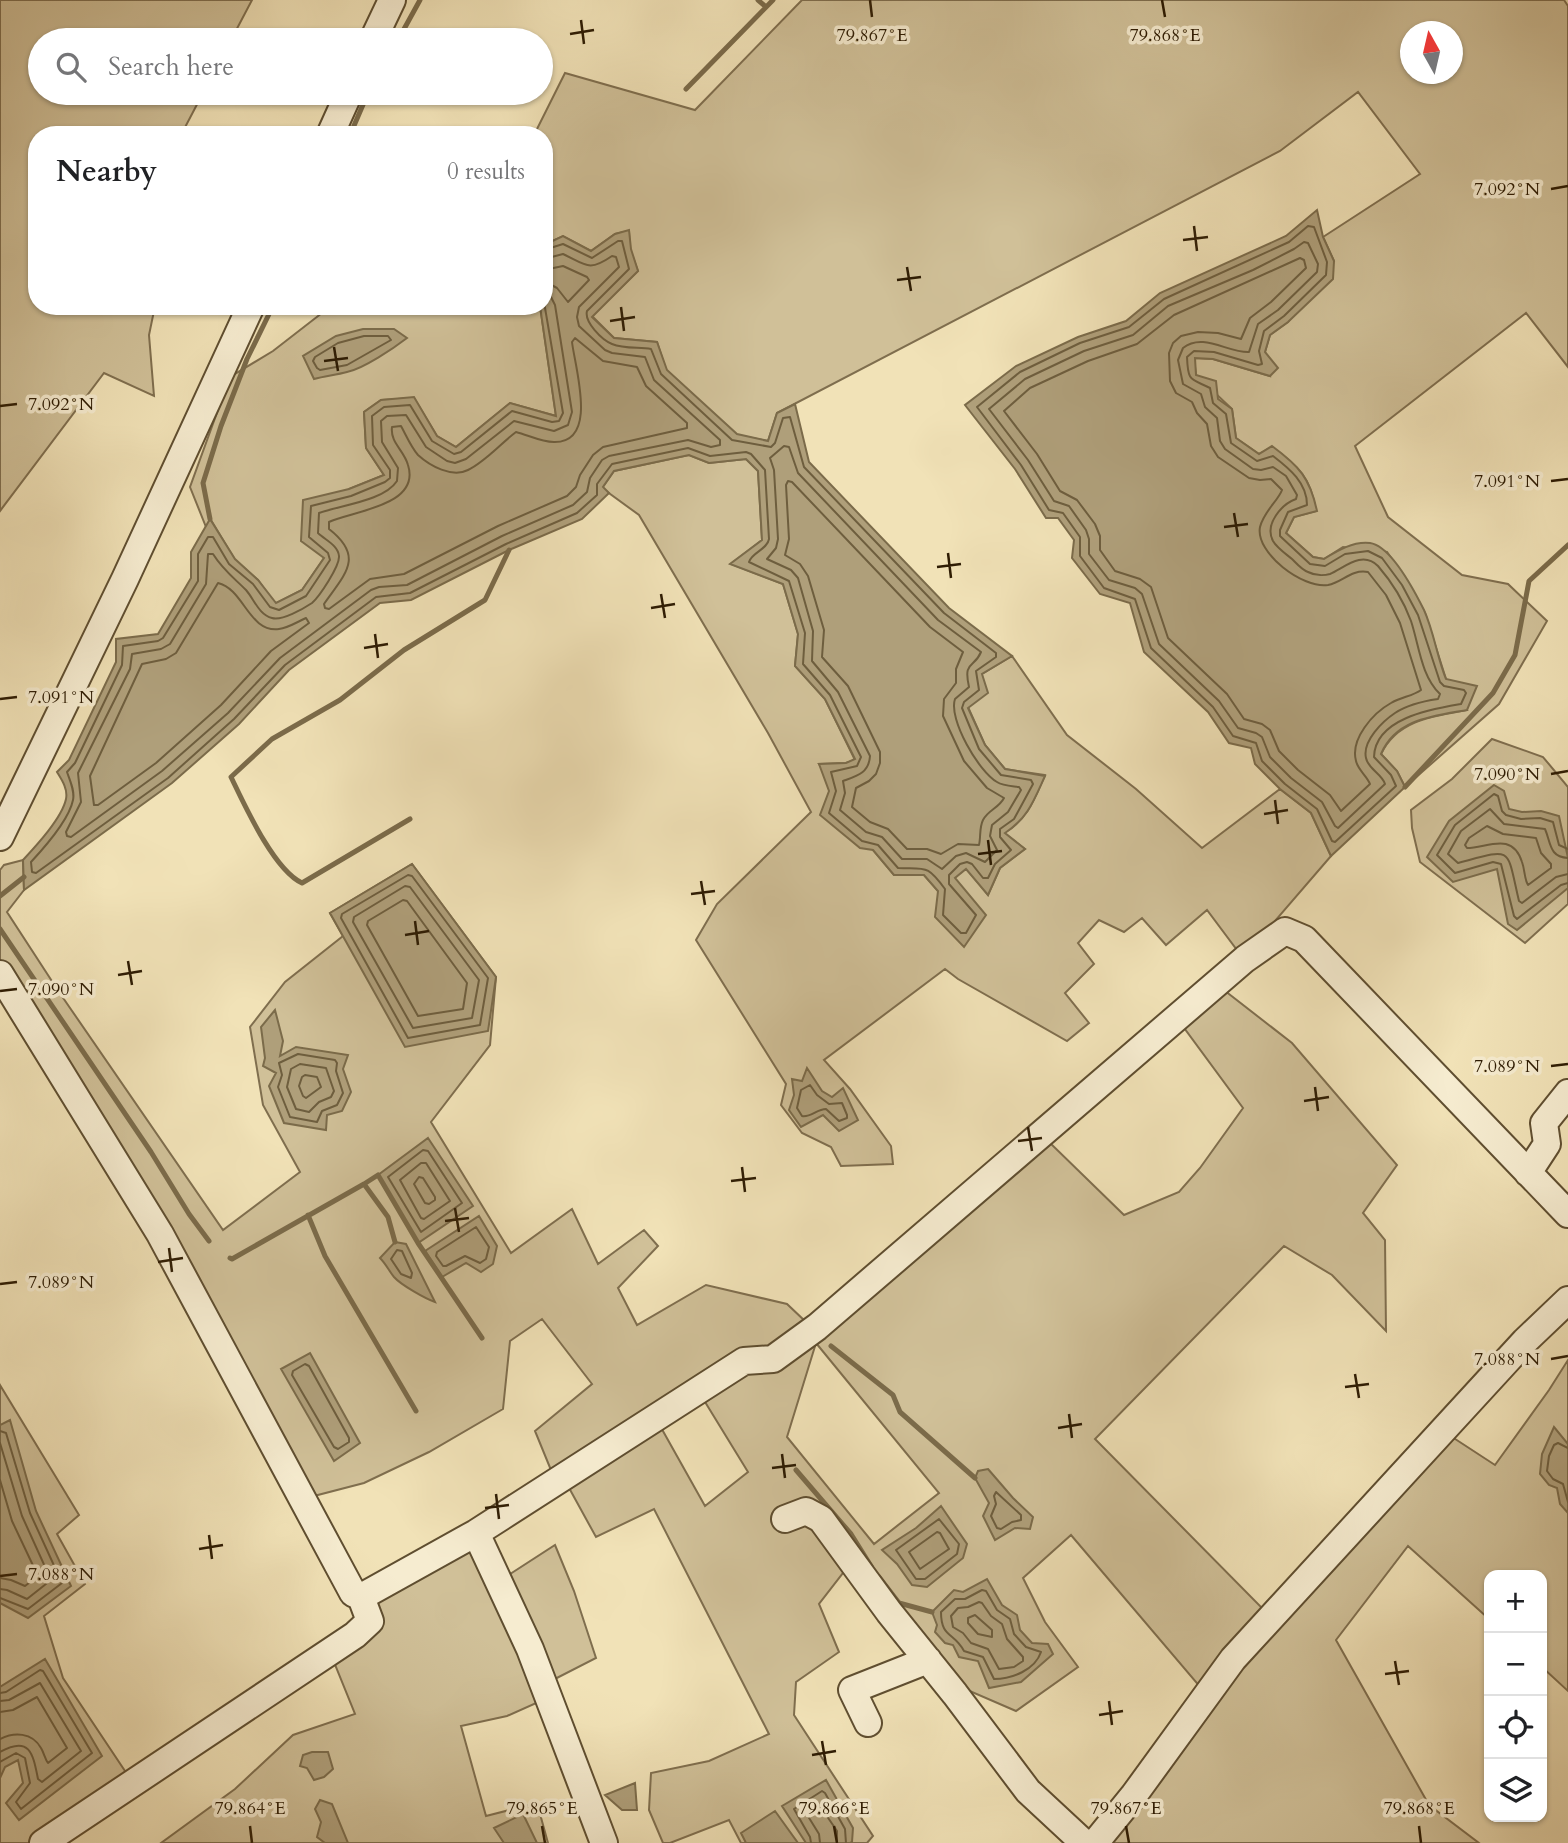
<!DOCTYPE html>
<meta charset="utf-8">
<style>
:root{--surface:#fff;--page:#f2f2f2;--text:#202124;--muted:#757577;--line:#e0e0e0}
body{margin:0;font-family:Cardo,serif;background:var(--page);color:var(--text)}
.controls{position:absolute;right:21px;bottom:21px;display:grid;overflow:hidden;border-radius:14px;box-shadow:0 2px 5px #0004}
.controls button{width:63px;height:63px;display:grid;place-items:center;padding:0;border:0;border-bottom:2px solid var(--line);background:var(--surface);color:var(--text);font:35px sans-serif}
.compass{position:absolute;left:1400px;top:21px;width:63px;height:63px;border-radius:50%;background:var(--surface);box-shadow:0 2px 5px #0004;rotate:352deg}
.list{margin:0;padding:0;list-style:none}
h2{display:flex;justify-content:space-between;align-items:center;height:91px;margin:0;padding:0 28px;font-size:30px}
h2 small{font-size:23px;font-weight:400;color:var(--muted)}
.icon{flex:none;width:38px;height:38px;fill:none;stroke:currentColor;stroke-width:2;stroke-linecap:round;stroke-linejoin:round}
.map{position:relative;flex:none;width:1568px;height:1843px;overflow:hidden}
.search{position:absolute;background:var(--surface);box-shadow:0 2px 5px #0004;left:28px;top:28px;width:525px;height:77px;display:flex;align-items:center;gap:18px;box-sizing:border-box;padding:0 24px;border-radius:38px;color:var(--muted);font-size:26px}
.panel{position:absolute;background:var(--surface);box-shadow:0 2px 5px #0004;left:28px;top:126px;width:525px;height:189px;border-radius:28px}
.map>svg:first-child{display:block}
.green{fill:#d0c098;stroke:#7f6e4e;stroke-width:2;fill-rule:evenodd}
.water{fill:#af9f7a;stroke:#7b6b4a;stroke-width:2}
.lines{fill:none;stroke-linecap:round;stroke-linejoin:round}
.shore{stroke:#6e5e3e;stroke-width:2}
.stream{stroke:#7b6b4a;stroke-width:5}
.minor-casing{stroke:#5f4e30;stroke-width:30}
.minor{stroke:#f6ecd0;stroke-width:26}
.ticks{fill:none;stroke:#2e1c03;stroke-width:2.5}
.ticks-label{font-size:18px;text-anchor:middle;fill:#2e1c03;stroke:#f6ecd0;stroke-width:7;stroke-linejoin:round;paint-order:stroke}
</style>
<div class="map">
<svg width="1568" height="1843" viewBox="0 0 1568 1843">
<rect width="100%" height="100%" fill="#f1e2b7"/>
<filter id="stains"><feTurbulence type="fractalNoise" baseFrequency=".00286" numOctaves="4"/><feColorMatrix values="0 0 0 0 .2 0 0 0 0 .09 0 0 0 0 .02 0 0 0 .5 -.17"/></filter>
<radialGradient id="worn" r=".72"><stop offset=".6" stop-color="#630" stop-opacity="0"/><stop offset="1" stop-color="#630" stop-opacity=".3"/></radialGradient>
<path class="green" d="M0,0H252L231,40H40V93H203L181,135H37V306H155L149,335L154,396L104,373L0,511Z
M802,0H1564L1568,6V367L1526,313L1355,446L1388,517L1462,575L1508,584L1547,621L1499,704L1405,787L1397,771L1381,754C1397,720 1433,716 1467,710L1446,679L1425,613L1408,582L1387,552L1343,547L1324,559L1313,557L1286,533L1294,517L1316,511C1311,478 1299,466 1272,447L1259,454L1236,438L1232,409L1196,375L1194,358L1213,359L1270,376L1265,352L1270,335L1288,322L1334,261L1323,237L1420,174L1358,92L1280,151L777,413L768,441L737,435L666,370L657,342L614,338L592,316L638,271L630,249L629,231L615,234L591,251L563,236L544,245V135H534L565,73L695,110ZM1410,32H1452V74H1410Z
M331,306H540L556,416L510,403L456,447L437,436L414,398L381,400L364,412L366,448L384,475L349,489L324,558L302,590L275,604L258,580L235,560L211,520L206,527L190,487L230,377L273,351Z
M689,455L709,463L746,459L758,471L762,540L731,564L783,584L798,634L795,666L825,699L855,760L846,763L819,764L873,850L894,875H924L938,891L966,868L988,895L1000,868L1025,849L1004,833C1028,819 1034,800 1045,775L1005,769L985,745L968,707L982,674L1012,656L1067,735L1136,789L1202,848L1280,789L1311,813L1331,856L1268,929L1240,954L1207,910L1166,945L1142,918L1124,932L1099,920L1078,943L1094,964L1065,993L1089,1023L1067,1041L958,979L945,969L824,1060L850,1089L891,1146L893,1164L841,1166L831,1147L802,1133L781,1105L786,1084L696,940L717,904L811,812L768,733L639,515L602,488L614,471Z
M1492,739L1543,757L1568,787V904L1525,943L1420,862L1412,828L1411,810L1452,779Z
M23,860L24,890L7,912L59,992L223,1230L300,1172L263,1105L250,1027L285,982L343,936L330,913L412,864L496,977L490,1045L431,1122L511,1253L572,1209L598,1264L644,1230L658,1246L618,1288L637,1325L706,1285L787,1304L807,1323L768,1351L553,1475L535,1431L592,1384L542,1319L510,1341L503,1409L429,1452L364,1483L310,1497L0,961V870L4,865Z
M1220,987L1292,1043L1397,1165L1363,1213L1385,1240L1386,1331L1332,1275L1284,1246L1095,1439L1263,1609L1201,1688L1071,1535L1023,1578L1045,1622L1078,1667L1016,1711L958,1686L857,1555L819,1604L839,1652L796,1682L794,1715L873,1836L867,1843H741L729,1820L670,1843H663L649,1810L651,1773L709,1761L769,1734L654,1509L596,1537L568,1486L659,1424L705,1506L748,1472L702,1397L1046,1139L1124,1215L1179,1192L1200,1168L1243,1108L1182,1025ZM816,1343L939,1493L874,1544L787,1437Z
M1568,1360V1691L1542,1667V1575H1489V1619L1408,1546L1336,1640L1429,1805L1479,1843H1110L1252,1652L1449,1435L1495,1465L1549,1390Z
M0,1385L79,1515L57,1534L85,1584L44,1616L63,1678L127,1774L30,1843H0Z
M555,1545L574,1591L596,1658L547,1683L504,1578Z
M473,1547L543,1700L507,1716L461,1726L486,1816L537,1803L548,1843H161L235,1789L293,1735L355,1714L334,1662L372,1601Z"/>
<path class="water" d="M1317,210L1323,237L1334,261L1333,279L1288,322L1270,335L1265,352L1278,368L1270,376L1213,359L1195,358L1196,375L1216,381L1218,399L1232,409L1236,438L1259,454L1272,446C1299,466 1310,478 1317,511L1294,517L1286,533L1313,557L1324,559C1337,551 1353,541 1370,543C1391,546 1415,592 1424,610C1434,632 1437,657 1446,679L1477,686L1467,710C1433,716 1396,719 1381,754L1397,771L1405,787L1331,856L1311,813L1280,789L1255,764L1251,748L1229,743L1208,712L1144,652L1130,603L1100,594L1072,558L1074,540L1058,518H1046L1015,469L965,405L1016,366L1078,337L1126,321L1160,293L1286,236Z
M629,230L631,249L638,271L592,317L614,338L657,342L667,370L737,434L768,441L777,413L795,404L809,462L949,608L1012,656L982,674L988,693L968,708L985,745L1005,769L1045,776C1034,800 1028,818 1005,833L1025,849L1000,868L988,895L966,869L955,878L986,915L964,947L935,917L938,891L924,875H894L873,850L860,848L820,815L829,791L819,764L846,763L855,759L825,699L795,666L798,634L783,584L730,564L762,540L758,471L746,459L709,463L689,455L614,471L603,487L609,493L582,519L509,550L411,600L380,603L289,670L239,724L172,783L24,890L23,860C36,846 62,818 66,799C68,789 62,780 57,772L69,760L116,662V639L158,634L191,578V552L210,519L235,559L258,580L276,603L302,590L324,558L301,541L303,500L349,489L384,475L366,448L364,412L381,400L414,397L437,436L456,447L510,403L556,416L540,306H544V245L563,236L591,251L615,234Z
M363,329H394L407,338C394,348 363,369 347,372C336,375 325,376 314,379L303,356L336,336Z
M1494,785L1504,791L1509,809L1522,812L1541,811L1559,816L1568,858V888L1517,930L1508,924L1497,869L1453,882L1427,857L1449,821Z
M412,864L496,977L488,1031L405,1047L330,913Z
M275,1010L283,1041L280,1056L296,1047L348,1055L343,1069L351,1092L342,1111L327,1115L326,1130L284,1123L269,1086L276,1073L263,1066L265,1058L261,1027Z
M807,1068L822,1091L832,1097L843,1088L858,1120L839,1131L823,1115L801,1127L789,1110L794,1095L792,1079L802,1081Z
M428,1138L473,1206L418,1243L378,1175Z
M479,1216L497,1246L493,1264L481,1272L466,1263L442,1277L425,1251Z
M395,1242L406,1244L435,1302C426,1299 401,1285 394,1277C389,1271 386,1264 380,1258Z
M310,1353L360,1443L334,1461L281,1369Z
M10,1420L36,1511L71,1586L28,1618L0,1603V1425Z
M1554,1427L1568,1444V1513L1560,1504L1557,1488L1549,1485L1540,1474L1542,1454Z
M988,1469L1013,1498L1033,1517L1030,1529L1015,1528L995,1540L983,1516L989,1503L975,1478L978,1471Z
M941,1506L967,1544L963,1558L927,1587L912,1585L897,1564L882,1550L916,1528Z
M987,1579L1002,1605L1017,1615L1020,1630L1032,1643L1048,1644L1053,1654L1021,1682L989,1688L978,1661L959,1657L953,1645L945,1643L935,1632L937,1625L932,1612L954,1590L963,1592Z
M45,1659L102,1756L19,1820L6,1803L23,1783L18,1760L5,1767L0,1778V1687Z
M312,1752H328L333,1769L324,1777L314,1780L307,1768L300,1766L303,1755Z
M826,1780L853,1828L852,1842L850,1843H806L782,1806Z
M635,1783L637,1810H622L605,1795Z
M320,1800L332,1804L348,1843H325L317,1837L321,1822L315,1809Z
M775,1811L798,1843H746L741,1833Z
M523,1814L537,1843H504L494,1828Z"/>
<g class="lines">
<path class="shore" d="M1308,226L1314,227L1327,262L1326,275L1284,316L1264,331L1259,351L1262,364L1258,365L1214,352L1194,351L1187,357C1188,382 1190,378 1210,388L1213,403L1226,414L1231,443L1257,461L1273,456C1290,469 1307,483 1307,505L1288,512L1280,530V536L1310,564L1325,566L1345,554L1368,551L1382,558L1402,585L1418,615L1440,682L1444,686L1464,690L1466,693L1461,704C1432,709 1375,718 1374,757L1391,775L1396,786L1335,842L1332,841L1317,809L1285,784L1262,761L1256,743L1233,736L1213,707L1151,648L1135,599L1104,588L1080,556V537L1063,513L1049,510L1021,465L977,407L1020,372L1080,343L1129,327L1164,299L1289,242Z
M1304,242L1308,243L1318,264L1317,272L1278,310L1258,324L1249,352C1228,353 1203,332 1183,348L1178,360L1183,384L1201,394L1205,407L1217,418L1220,441L1225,449L1253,469L1261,470L1273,467L1286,476L1297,495L1296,499C1282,504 1264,524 1273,541C1277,548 1286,554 1292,559C1297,564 1302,570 1308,572C1314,575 1323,576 1330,574C1344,568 1362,550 1378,566C1391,581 1404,602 1411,621C1419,645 1421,676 1440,694L1438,699C1424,701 1407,705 1395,713C1383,721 1362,741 1366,758C1368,769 1382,774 1385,784L1338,828L1335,826L1322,802L1291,778L1270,757L1262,737L1256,733L1238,728L1219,701L1159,644L1142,594L1135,588L1109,580L1089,554V539L1086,530L1069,506L1054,501L1028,460L989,409L1025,379L1084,351L1133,335L1168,306L1253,270L1294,249Z
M544,250L563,244L592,258L618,241H622L629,269L587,311C584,322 602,340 612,344C624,349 639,347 651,349L661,374L732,440L771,447L775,443L783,418L790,417L804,467L944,613L996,653V657L976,671L979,690L964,702L962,708L979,749L1001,775L1031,780L1033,784L1014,819L1000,829V837L1011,850L995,864L988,878H983L972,864L967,862L960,864L949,875V884L976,915L966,933H961L943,915L945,889C927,864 926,869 898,868L878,845L862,841L829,813L836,791L831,772L857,766L861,757L830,695L803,664L805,633L789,581L749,562C752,552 767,550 769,539L765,470L751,454L746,452L710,456L688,448L612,464L597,484V495L577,513L506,544L410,593L376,597L285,665L234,719L168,778L36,873L32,872L31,862C44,848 69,820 73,800C75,791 70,781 67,772L75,763L122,665L123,646L158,641L163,638L198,581V554L208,537H213L229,564L253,584L270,607L279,610L306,596L330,560L328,553L309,537L311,506L351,496L385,482L390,478V470L373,445L372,416L384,407L410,405L432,441L454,454L461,452L512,411L552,422L559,421L563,413L544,302
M1300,258L1304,260L1306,268L1271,302L1250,318L1241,339L1218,333L1198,332L1181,336L1173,343L1169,353L1170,381L1176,393L1192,402L1197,413L1207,424L1211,446L1218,457L1249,478L1260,480L1271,479L1282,490C1278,501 1264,511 1260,527C1255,553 1303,589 1328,585C1343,582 1351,569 1368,572L1386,595L1400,623L1421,690C1413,696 1401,697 1391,703C1373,713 1350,739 1356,761C1358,770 1367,776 1370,784L1341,811L1330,795L1298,770L1279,751L1270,730L1262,724L1244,719L1227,694L1168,638L1151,587L1140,579L1115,571L1100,550V536L1095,524L1077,500L1060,491L1037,454L1004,411L1030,388L1088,361L1137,344L1174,315Z
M544,259L563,254C586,265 589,272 612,256L616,257L619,267L579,307L577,317L579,326L605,350L612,353L645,357L654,380L720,440V445L711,447L688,440L609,456L602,460L590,478L587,492L573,505L502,536L407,585L379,587L371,590L280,658L228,713L162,771L71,837L67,836L66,832L81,802L78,773L130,669L132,654L161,649L170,644L206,584L208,554H213C223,570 234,578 246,590C254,599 259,615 272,618C282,621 303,609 312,603C319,597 340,566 339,556C338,545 325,540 318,533L319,513C341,505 384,501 397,481L398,468L382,442L381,421L387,416L406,415L426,447L447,461L455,463L466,459L514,421L554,431L568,425L572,412L555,305L551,297L544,292
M544,270L563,266L587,277L589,280L568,302L557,288L544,281
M364,336H388L391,340L347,365L320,370L317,368L313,361L315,357L338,343Z
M575,338L603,361L637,367L646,386L687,423V428L603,447L593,455L580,475L576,487L567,496L498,526L404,574L370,579L329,609L325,608L324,604C345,574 365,557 329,529V522C352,511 421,506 408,465C404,450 390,443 392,427L401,426C406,435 411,447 418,455C430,466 452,478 468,470C486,461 500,444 516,432C528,435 541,442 554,442C599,443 575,368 572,342Z
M784,446L789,447L798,473L938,620L981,652C974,669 963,660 969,687L955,699C948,719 979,772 997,782C1003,786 1012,786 1019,787L1021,790L1008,812L992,825L990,836L997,850L985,862L966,853L956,856L942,869L927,859H902L882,837L866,832L840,810L845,793L843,781C857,776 869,773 870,756L838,692L812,661L813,631L798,578L791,570L767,559L776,548L778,539L774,470L770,458Z
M788,481L792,482L930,627L963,652L956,669V683L944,699L943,716L964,761L987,788L1004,798C999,808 988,810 983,820C979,828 981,837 979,845L958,844L941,854L927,849H907L888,829L870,822L852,807L856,788L869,781L876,774L880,763V752L848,686L822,657L824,630L808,576L800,564L785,555L789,539L786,485Z
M218,583C244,589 249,633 279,629C288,628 297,622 306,618L309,623L271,651L221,705L156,763L98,805H94L90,776L142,664L166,659L176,653Z
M1487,826L1503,834L1536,838L1541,853L1551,864V868L1528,885C1524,878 1525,870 1522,862C1512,831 1487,848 1467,848L1465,845L1469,838Z
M1568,849L1559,845L1553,822L1540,818L1521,819L1506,815L1502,811L1498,796L1494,794L1455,825L1437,855L1455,873L1493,862L1501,864L1514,916L1517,919L1561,885L1568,883
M1568,858C1549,857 1551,843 1545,829L1504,824L1490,809L1461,831L1448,854L1458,863C1514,848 1506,846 1519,901L1522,903L1556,877L1568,874
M408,875L412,876L488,978L480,1025L408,1038L341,918L342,914Z
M405,886L410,887L479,980L472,1018L413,1028L353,922L354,917Z
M403,900L407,901L467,983L463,1009L418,1016L367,925L368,921Z
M298,1054L335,1060L337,1063L336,1071L343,1093L337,1105L322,1111L317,1122L290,1117L278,1087L282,1075L279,1063Z
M300,1064L326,1068L334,1091L331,1097L319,1102L309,1112L296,1109L287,1087L291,1069Z
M305,1075L317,1077L321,1087L306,1098L303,1096L299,1086L302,1077Z
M810,1085L817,1095L829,1104L842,1103L847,1115V1118L839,1121L826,1109C817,1109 810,1118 802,1116L797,1108L801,1090Z
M423,1150L428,1151L462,1203L421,1232L388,1177Z
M421,1163H426L450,1201L424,1219L421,1218L400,1180Z
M419,1177L423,1178L435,1197V1200L429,1204L425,1203L414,1184Z
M476,1227L489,1247L486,1259L480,1263L465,1256L446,1266H443L436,1256L437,1252Z
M397,1250L402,1251L412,1273L411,1278L401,1274L391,1259Z
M305,1364L309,1366L349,1438V1442L338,1449L334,1447L292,1375L293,1371Z
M0,1431L6,1433L30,1513L62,1583L28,1609L0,1598
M0,1443L22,1516L51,1580L27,1599L7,1590L0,1589
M1568,1448L1558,1443L1554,1445L1549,1456L1547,1471L1553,1479L1563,1484L1568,1502
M0,1480L12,1521L38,1576L25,1586L11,1580L0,1578
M996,1492L1021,1515V1520L1012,1522L1001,1529L997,1528L991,1516L996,1504L994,1496Z
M939,1519L959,1544L957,1554L925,1579H916L896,1550Z
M937,1532L940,1533L949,1549L920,1569L909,1552Z
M982,1590L986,1591L997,1610L1010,1619L1014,1634L1026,1647L1041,1652C1035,1670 1012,1679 994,1679L983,1657L964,1651C954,1632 941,1638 941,1612L955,1599H965Z
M979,1602L982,1603L991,1616L1002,1624L1007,1639L1023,1657V1661L1014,1667L999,1669L988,1649L971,1643L963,1633L953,1627L951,1616L958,1608L968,1607Z
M975,1615L992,1630V1637L978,1634L968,1623V1618Z
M0,1693L6,1692L40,1670L43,1671L92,1753L21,1809L16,1802L30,1783L25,1758L16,1753L0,1762
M0,1701L9,1700L40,1683L81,1751L42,1782L38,1779C33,1754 30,1735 0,1752
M0,1712L13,1710L37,1697L67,1748L48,1763C45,1759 44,1753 41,1748C32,1732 14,1732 0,1739
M811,1843L810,1837L794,1809L822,1791L825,1793L845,1829L846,1843
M820,1843L819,1834L806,1813L818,1803L837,1831V1843"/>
<path class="stream" d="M758,0L766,7
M398,40L420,0
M686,89L773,0
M350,135L368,93
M210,519L203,483L221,426L247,359L273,306
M1405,787L1493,693L1515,655L1529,581L1568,545
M410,819L302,883C274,870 245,806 231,777L272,739L340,700L404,650L485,600L509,550
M0,896L24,877
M0,929L151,1152L189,1214L209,1241
M364,1184L378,1175L418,1243L482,1338
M308,1215L325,1256L416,1411
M230,1258L232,1259L364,1184L388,1217L395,1242
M831,1346L893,1395L900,1412L975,1478
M796,1470L851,1534L871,1566
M879,1577L899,1603L932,1612"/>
<g class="minor-casing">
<path id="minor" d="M373,40L392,0
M330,135L349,93
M0,837L125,579L251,306
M0,974L160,1234L353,1593L361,1597L370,1621L355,1635L43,1843
M1528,1173L1547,1144L1544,1123L1568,1093
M785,1519L806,1511L821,1519L889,1612L955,1694L1028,1791L1084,1843
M476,1533L530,1649L604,1843
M361,1597L476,1533L744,1361L773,1359L817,1327L1245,959L1285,931L1304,939L1568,1214
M868,1723L852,1690L928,1660
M1095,1843L1134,1795L1233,1659L1525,1341L1568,1300"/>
</g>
<use href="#minor" class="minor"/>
</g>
<path class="ticks" d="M870,0L872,17M1162,0L1165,17M581,20L584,44M570,34L594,30M1551,189L1568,186M1194,226L1197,251M1183,240L1208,237M907,267L911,291M897,280L921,277M621,307L624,331M610,321L635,317M334,347L338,371M324,361L348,358M0,406L17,404M1551,481L1568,479M1234,513L1238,537M1224,527L1248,524M948,553L951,578M937,567L961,564M661,594L665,618M651,608L675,604M375,634L378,658M364,648L388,644M0,699L17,697M1551,774L1568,771M1275,800L1278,824M1264,814L1288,810M988,840L991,865M978,854L1002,851M701,881L705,905M691,894L715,891M415,921L418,945M405,935L429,931M128,961L132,985M118,975L142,971M0,991L17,989M1551,1066L1568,1064M1315,1087L1318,1111M1304,1101L1329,1097M1028,1127L1032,1151M1018,1141L1042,1138M742,1167L745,1192M731,1181L756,1178M455,1208L459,1232M445,1221L469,1218M169,1248L172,1272M158,1262L183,1258M0,1284L17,1282M1551,1359L1568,1356M1355,1374L1359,1398M1345,1387L1369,1384M1069,1414L1072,1438M1058,1428L1082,1424M782,1454L785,1478M772,1468L796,1465M496,1494L499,1519M485,1508L509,1505M209,1535L212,1559M199,1549L223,1545M0,1576L17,1574M1395,1661L1399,1685M1385,1674L1409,1671M1109,1701L1112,1725M1099,1715L1123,1711M822,1741L826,1765M812,1755L836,1751M250,1826L252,1843M542,1826L545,1843M834,1826L837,1843M1126,1826L1129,1843M1419,1826L1421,1843"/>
<g class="ticks-label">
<text x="872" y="41">79.867°E</text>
<text x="1165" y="41">79.868°E</text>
<text x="1507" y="195">7.092°N</text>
<text x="61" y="410">7.092°N</text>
<text x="1507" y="487">7.091°N</text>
<text x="61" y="703">7.091°N</text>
<text x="1507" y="780">7.090°N</text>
<text x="61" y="995">7.090°N</text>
<text x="1507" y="1072">7.089°N</text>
<text x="61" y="1288">7.089°N</text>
<text x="1507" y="1365">7.088°N</text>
<text x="61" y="1580">7.088°N</text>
<text x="250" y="1814">79.864°E</text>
<text x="542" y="1814">79.865°E</text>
<text x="834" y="1814">79.866°E</text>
<text x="1126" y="1814">79.867°E</text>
<text x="1419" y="1814">79.868°E</text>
</g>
<rect width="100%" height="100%" filter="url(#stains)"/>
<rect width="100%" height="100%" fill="url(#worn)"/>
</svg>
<div class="controls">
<button>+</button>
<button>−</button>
<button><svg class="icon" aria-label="locate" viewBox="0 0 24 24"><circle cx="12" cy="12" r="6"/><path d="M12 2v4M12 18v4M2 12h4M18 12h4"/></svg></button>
<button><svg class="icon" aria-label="layers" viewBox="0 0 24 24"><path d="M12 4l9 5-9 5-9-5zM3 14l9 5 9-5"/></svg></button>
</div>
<svg class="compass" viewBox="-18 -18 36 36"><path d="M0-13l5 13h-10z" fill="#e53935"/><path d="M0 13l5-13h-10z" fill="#757577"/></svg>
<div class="search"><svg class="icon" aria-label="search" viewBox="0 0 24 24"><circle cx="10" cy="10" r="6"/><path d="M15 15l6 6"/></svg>Search here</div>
<section class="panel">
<h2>Nearby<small>0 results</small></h2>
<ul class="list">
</ul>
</section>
</div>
